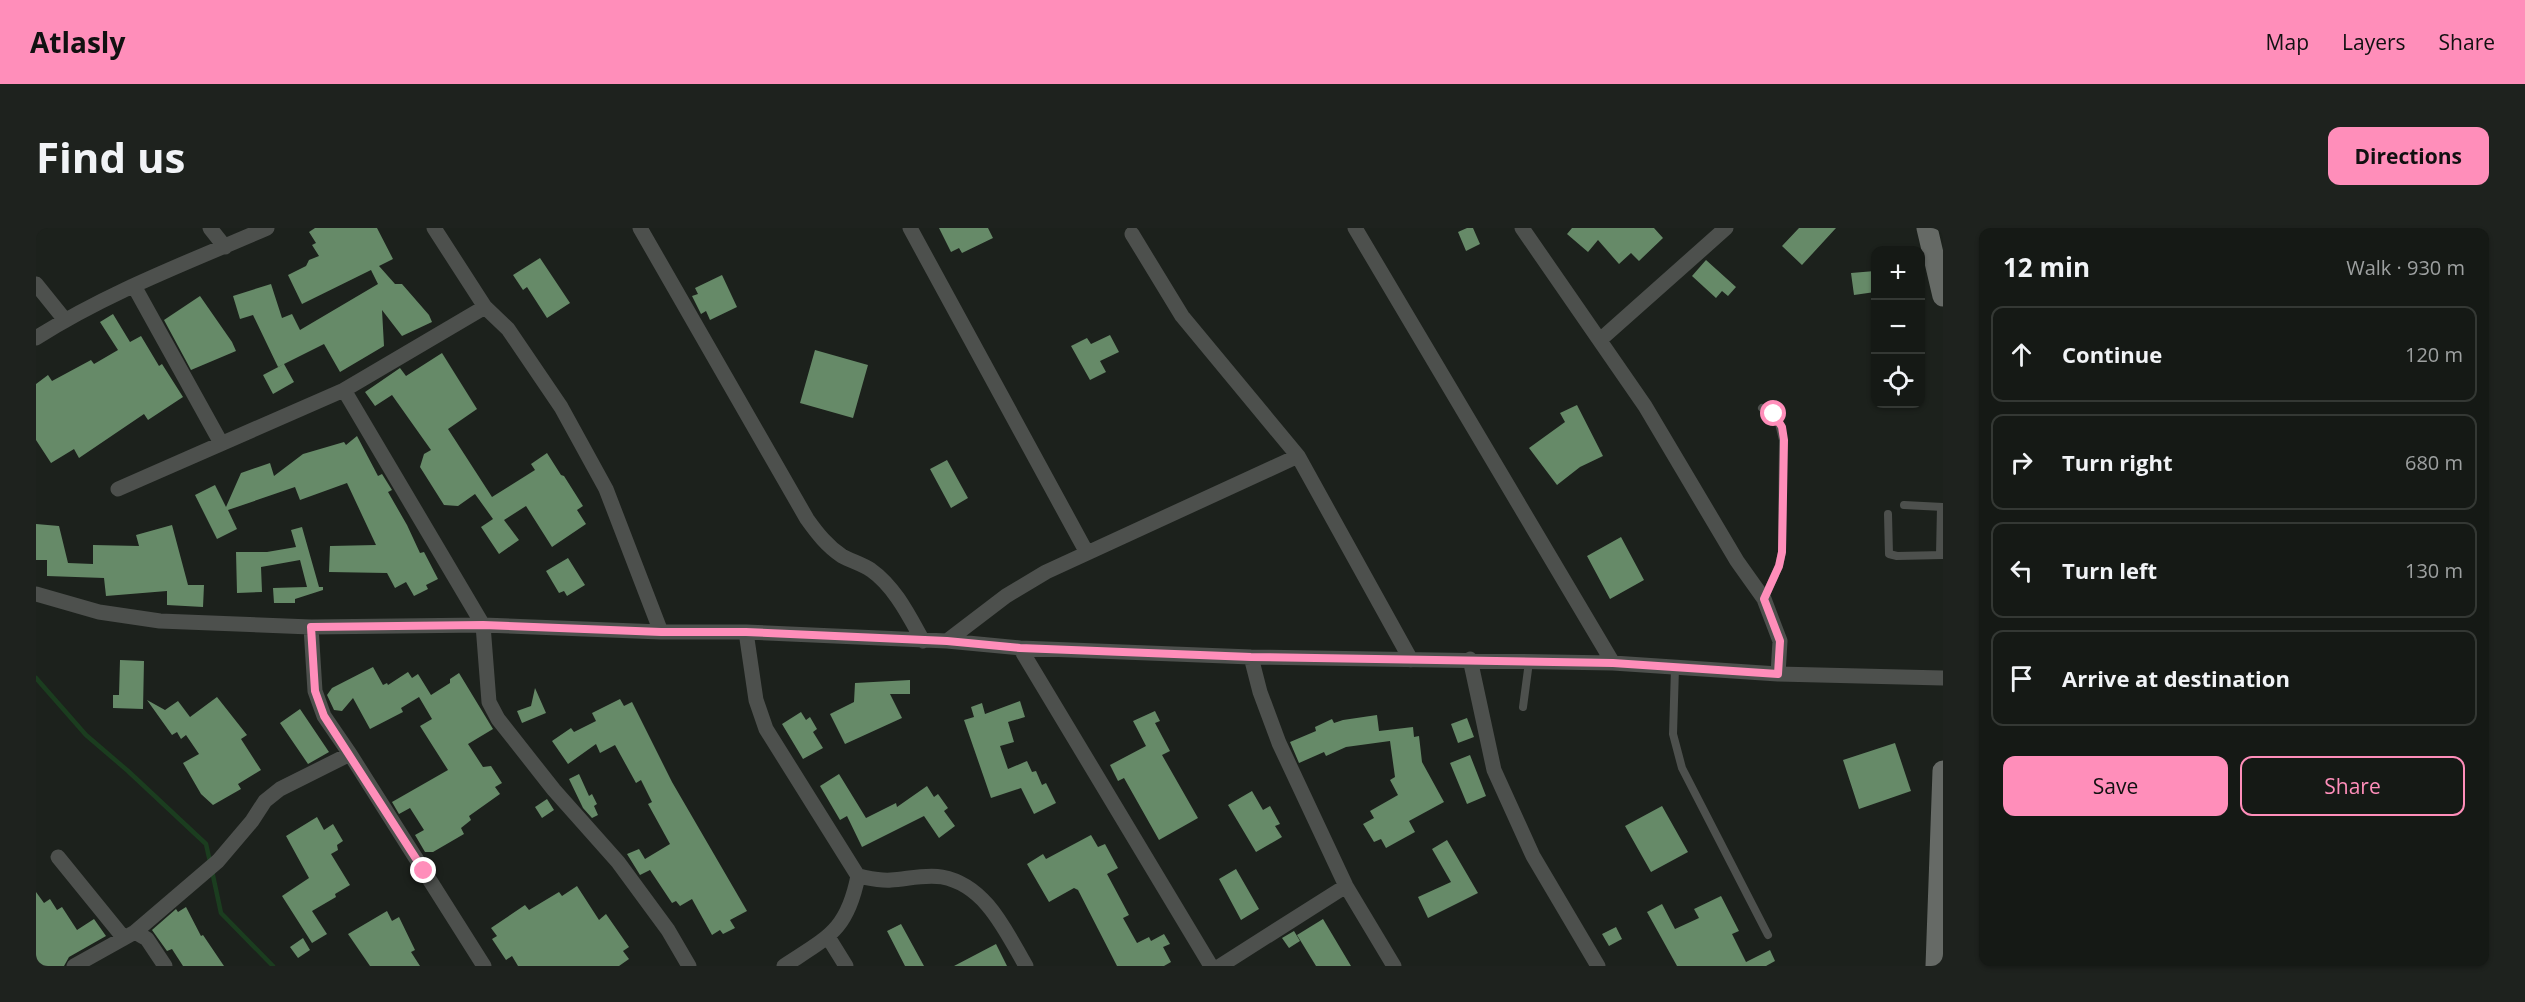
<!DOCTYPE html>
<meta charset="utf-8">
<style>
:root{--surface:#151915;--page:#1e221e;--text:#f1f3f6;--muted:#9da0a0;--line:#343834;--accent:#ff8eba}
body{margin:0;font-family:"Open Sans",sans-serif;background:var(--page);color:var(--text)}
.controls{position:absolute;right:18px;top:18px;display:grid;overflow:hidden;border-radius:12px;box-shadow:0 2px 4px #0004}
.controls button{width:54px;height:54px;display:grid;place-items:center;padding:0;border:0;border-bottom:2px solid var(--line);background:var(--surface);color:var(--text);font:30px sans-serif}
.stop{position:absolute;width:18px;height:18px;margin:-14px;border:4px solid #ff8eba;border-radius:50%;background:#fff}
.stop.end{background:#ff8eba;border-color:#fff;box-shadow:0 2px 6px #0008}
.list{margin:0;padding:0;list-style:none}
h2{display:flex;justify-content:space-between;align-items:center;height:78px;margin:0;padding:0 24px;font-size:26px}
h2 small{font-size:20px;font-weight:400;color:var(--muted)}
.list li{display:grid;grid-template-columns:39px 1fr auto;gap:18px;align-items:center;box-sizing:border-box;height:96px;margin:0 12px 12px;padding:0 12px;border:2px solid var(--line);border-radius:12px}
.list b{display:block;font-size:22px;white-space:nowrap}
.list em{font-size:20px;font-style:normal;color:var(--muted)}
.actions{display:flex;gap:12px;padding:18px 24px}
.actions a{flex:1;padding:14px 0;border:2px solid var(--accent);border-radius:12px;text-align:center;font-size:21px;color:var(--accent)}
.actions .main{background:var(--accent);color:#111}
.icon{flex:none;width:33px;height:33px;fill:none;stroke:currentColor;stroke-width:2;stroke-linecap:round;stroke-linejoin:round}
.map{position:relative;flex:none;width:1907px;height:738px;overflow:hidden;border-radius:12px}
header{display:flex;align-items:center;gap:36px;box-sizing:border-box;height:84px;padding:0 30px;background:var(--accent);color:#111}
header strong{font-size:28px}
nav{display:flex;gap:33px;margin-inline-start:auto;font-size:21px}
.intro{display:flex;align-items:center;justify-content:space-between;box-sizing:border-box;height:144px;padding:0 36px}
h1{margin:0;font-size:42px}
.button{padding:15px 27px;border-radius:12px;background:var(--accent);color:#111;font-size:21px;font-weight:700}
main{display:flex;gap:36px;padding:0 36px}
aside{flex:1;background:var(--surface);border-radius:12px;box-shadow:0 2px 4px #0004}
.map>svg:first-child{display:block}
.lines{fill:none;stroke-linecap:round;stroke-linejoin:round}
.stream{stroke:#1b3d1f;stroke-width:4.5}
.building{fill:#668a68}
.lane{stroke:#4d504d;stroke-width:8}
.street{stroke:#4d504d;stroke-width:15}
.secondary{stroke:#666a66;stroke-width:21}
.route{stroke:#ff8eba;stroke-width:8}
</style>
<header>
<strong>Atlasly</strong>
<nav><a>Map</a><a>Layers</a><a>Share</a></nav>
</header>
<div class="intro"><h1>Find us</h1><a class="button">Directions</a></div>
<main>
<div class="map">
<svg width="1907" height="738" viewBox="0 0 1907 738">
<rect width="100%" height="100%" fill="#1c211c"/>
<g class="lines">
<path class="stream" d="M0,450L50,507L92,543L170,616L174,634
M176,643L185,685L237,738"/>
</g>
<path class="building" d="M279,0H341L357,31L343,38L359,56H366L393,87L396,94L366,108L346,82L348,118L304,144L288,116L242,139L217,87L204,91L197,68L235,56L246,90L256,86L264,102L342,56L335,42L266,76L252,47L270,38L273,32L283,28L276,17L280,15L273,4Z
M903,0H952L957,10L926,25L923,20L915,24Z
M1431,0H1437L1444,16L1430,23L1422,4Z
M1536,0H1618L1627,10L1603,33L1595,25L1583,36L1562,12L1552,24L1531,6Z
M1763,0H1800L1766,37L1746,18Z
M504,30L534,75L511,90L491,59L487,62L477,47Z
M1670,32L1700,59L1692,68L1686,63L1680,70L1656,48Z
M1839,43V64L1818,67L1815,45Z
M686,47L701,79L674,92L670,83L665,86L656,68L662,66L659,60Z
M164,68L196,114L200,123L155,142L128,92Z
M77,86L94,114L105,108L123,138L126,136L147,169L112,192L108,186L43,230L38,221L15,235L0,212V156L12,147L16,153L55,132L58,136L82,122L64,94Z
M1074,107L1083,124L1064,133L1070,144L1054,152L1035,118L1051,110L1055,116Z
M779,122L832,137L817,190L764,175Z
M406,125L441,181L412,201L456,269L499,242L495,236L511,225L525,247L528,248L547,278L541,282L550,296L516,319L490,278L468,292L483,312L463,326L445,299L457,291L439,266L422,278L408,277L384,239L388,226L395,222L356,167L339,178L329,164L364,140L370,148Z
M248,136L258,154L237,166L227,147Z
M1541,177L1567,228L1544,239L1521,257L1493,220L1529,194L1524,185Z
M321,208L342,248L346,246L356,262L352,264L371,297L384,325L388,324L402,351L390,357L392,361L378,368L370,354L359,360L351,345L293,344L294,318L340,317L311,255L264,272L259,259L192,282L201,301L181,311L159,267L179,257L190,279L205,245L234,235L238,248L267,226L308,214L310,217Z
M911,232L932,270L915,280L894,241Z
M0,296L23,298L32,335L57,336V317L103,318L100,307L136,297L152,357H168L167,379L131,377V363L70,368L68,350L11,348V332H0Z
M266,299L283,359H287V362L259,371V375H238L237,360L271,359L264,332L225,339L226,364L201,365L200,324H231L260,319L255,302Z
M1585,309L1608,352L1574,371L1551,328Z
M532,330L549,357L531,368L528,363L523,365L510,343Z
M84,432L108,433L107,481L77,480V467H83Z
M337,439L347,457L351,455L352,457L372,444L376,450L382,446L395,467L414,455V451L423,445L457,501L432,516L447,539L455,538L466,555L459,559L464,566L433,588L435,592L425,600L428,606L397,624H389L379,607L388,602L374,580L363,586L356,574L412,542L384,498L396,491L383,469L365,480L367,484L334,501L317,470L306,483L298,482L291,467L296,460Z
M874,452V466H854L866,490L809,516L794,486L818,474L819,455Z
M499,460L510,485L486,495L481,483L495,478Z
M181,469L211,507L205,511L225,542L202,556L205,561L177,577L165,566L147,535L163,526L150,507L145,511L141,504L136,507L111,472L129,482L142,473L154,489Z
M584,471L588,478L596,474L636,554L711,683L694,692L699,700L687,706L684,702L676,707L656,671L644,678L640,673L636,675L614,642L604,647L591,626L603,621L609,631L634,616L612,576L616,574L605,552L600,555L579,517L564,525L560,516L532,536L516,513L535,500L538,504L560,493L556,485Z
M984,473L989,489L972,494L978,514L964,518L972,541L991,533L996,544L1000,543L1006,557L1010,555L1020,575L998,586L985,560L955,570L928,492L938,489L935,479L946,475L949,486Z
M264,481L293,524L272,536L244,495Z
M1119,483L1124,493L1119,495L1134,523L1126,527L1162,590L1123,612L1088,550L1082,553L1074,537L1110,518L1097,493Z
M765,484L770,492L774,489L781,501L777,504L787,520L767,531L746,496Z
M1341,487L1343,503L1377,499L1378,509L1383,508L1386,534L1408,574L1373,593L1379,604L1350,620L1345,611L1338,614L1327,596L1338,590L1334,583L1362,567L1354,552L1359,549L1354,513L1310,519L1290,528L1288,524L1263,535L1254,514L1280,503L1279,499L1296,491L1298,495L1307,492Z
M1431,490L1438,509L1422,515L1415,496Z
M1859,515L1875,563L1823,581L1807,532Z
M1434,527L1450,568L1431,576L1414,535Z
M543,546L553,568L556,566L561,576L558,578L562,587L556,590L547,580L533,551Z
M803,546L830,590L860,575L861,579L891,558L898,569L902,566L912,580L908,583L919,598L903,610L888,588L826,619L811,588L804,592L784,558Z
M1216,563L1227,582L1234,578L1244,596L1239,598L1246,609L1220,624L1192,577Z
M511,571L518,582L506,590L499,579Z
M1626,578L1652,624L1615,644L1589,598Z
M281,589L288,602L297,596L307,613L301,617L302,622L295,626L314,657L299,666L300,669L276,683L291,706L276,715L246,668L273,650L250,608Z
M1055,607L1062,619L1069,616L1082,640L1071,646L1093,687L1087,690L1101,715L1113,709L1115,713L1128,706L1134,716L1127,719L1135,734L1128,738H1081L1042,662L1038,660L1013,674L991,636L1007,626L1010,631Z
M1411,612L1442,665L1392,690L1382,669L1415,654L1396,621Z
M1200,641L1223,681L1205,692L1183,651Z
M541,658L563,692L570,686L593,719L587,723L593,731L583,738H482L476,728L470,732L456,711L461,708L455,700L489,677L493,682L523,664L526,668Z
M0,664L8,675L14,671L21,682L26,679L41,702L58,691L70,708L33,729L28,738H0Z
M1685,668L1703,703L1696,706L1710,734L1734,722L1739,733L1730,738H1641L1611,684L1626,676L1639,701L1663,690L1658,681Z
M150,679L165,708L167,707L188,738H147L136,721L131,723L116,702L140,681L142,684Z
M351,683L356,693L363,689L379,722L375,724L384,738H334L312,706Z
M1287,691L1315,738H1280L1261,707Z
M865,696L888,738H869L851,703Z
M1580,699L1586,711L1573,718L1566,706Z
M1258,703L1264,713L1253,720L1246,710Z
M267,710L274,722L262,730L254,719Z
M960,716L971,738H918Z"/>
<g class="lines">
<path class="lane" d="M1726,180L1742,191L1747,212L1746,324L1743,338L1728,371
M1868,277L1907,279
M1852,286L1853,326L1861,328L1907,327
M1904,327L1905,279
M1639,440L1637,506L1646,540L1732,707
M1487,479L1493,434"/>
<path class="street" d="M174,0L189,19
M398,0L449,79L472,101L525,179L570,261L625,404
M604,0L771,291C781,305 791,318 806,328C815,333 826,336 835,342C859,359 873,388 887,413
M874,0L1051,325
M1319,0L1577,435
M1486,0L1609,178L1701,333L1728,371L1744,413L1742,446
M1096,6L1146,88L1262,228L1375,432
M0,56L29,92
M98,58L185,215
M0,110C72,64 153,34 231,0
M1564,112L1690,0
M308,162L447,397L453,474L462,491L518,562L582,634L632,702L653,738
M82,261L308,162L449,79
M0,366L63,384L124,393L275,399L447,397L625,404H710L911,413L984,420L1215,429L1577,435L1742,446L1907,450
M275,399L279,463L288,488L314,526L448,738
M710,404L720,472L730,501L822,648C811,703 792,709 748,738
M911,413L970,368L1010,344L1262,228
M984,420L1175,738
M1215,429L1224,464L1243,515L1310,658L1358,738
M1434,431L1458,542L1497,628L1562,738
M22,629L87,709
M822,648C833,650 844,653 855,652C871,651 890,646 906,649C950,657 970,704 990,738
M99,704L111,711L129,738
M792,709L810,738
M38,738L99,704L182,633L216,593L229,573L244,561L314,526
M1184,738L1310,658"/>
<path class="secondary" d="M1891,0L1907,68
M1900,738L1907,543"/>
</g>
<g class="lines">
<path class="route" d="M388,643L288,488L279,463L275,399L447,397L625,404H710L911,413L984,420L1215,429L1577,435L1742,446L1744,413L1728,371L1743,338L1746,324L1748,212L1746,199L1738,186"/>
</g>
</svg>
<div class="controls">
<button>+</button>
<button>−</button>
<button><svg class="icon" aria-label="locate" viewBox="0 0 24 24"><circle cx="12" cy="12" r="6"/><path d="M12 2v4M12 18v4M2 12h4M18 12h4"/></svg></button>
</div>
<div class="stop" style="left:1738px;top:186px"></div>
<div class="stop end" style="left:388px;top:643px"></div>
</div>
<aside>
<h2>12 min<small>Walk · 930 m</small></h2>
<ul class="list">
<li><svg class="icon" aria-label="ahead" viewBox="0 0 24 24"><path d="M12 20V5M6 11l6-6 6 6"/></svg><div><b>Continue</b></div><em>120 m</em></li>
<li><svg class="icon" aria-label="right" viewBox="0 0 24 24"><path d="M7 20v-9h11M14 6l5 5-5 5"/></svg><div><b>Turn right</b></div><em>680 m</em></li>
<li><svg class="icon" aria-label="left" viewBox="0 0 24 24"><path d="M17 20v-9H6M10 6l-5 5 5 5"/></svg><div><b>Turn left</b></div><em>130 m</em></li>
<li><svg class="icon" aria-label="arrive" viewBox="0 0 24 24"><path d="M6 21V4h12l-3 4 3 4H6"/></svg><div><b>Arrive at destination</b></div></li>
</ul>
<div class="actions"><a class="main">Save</a><a>Share</a></div>
</aside>
</main>
